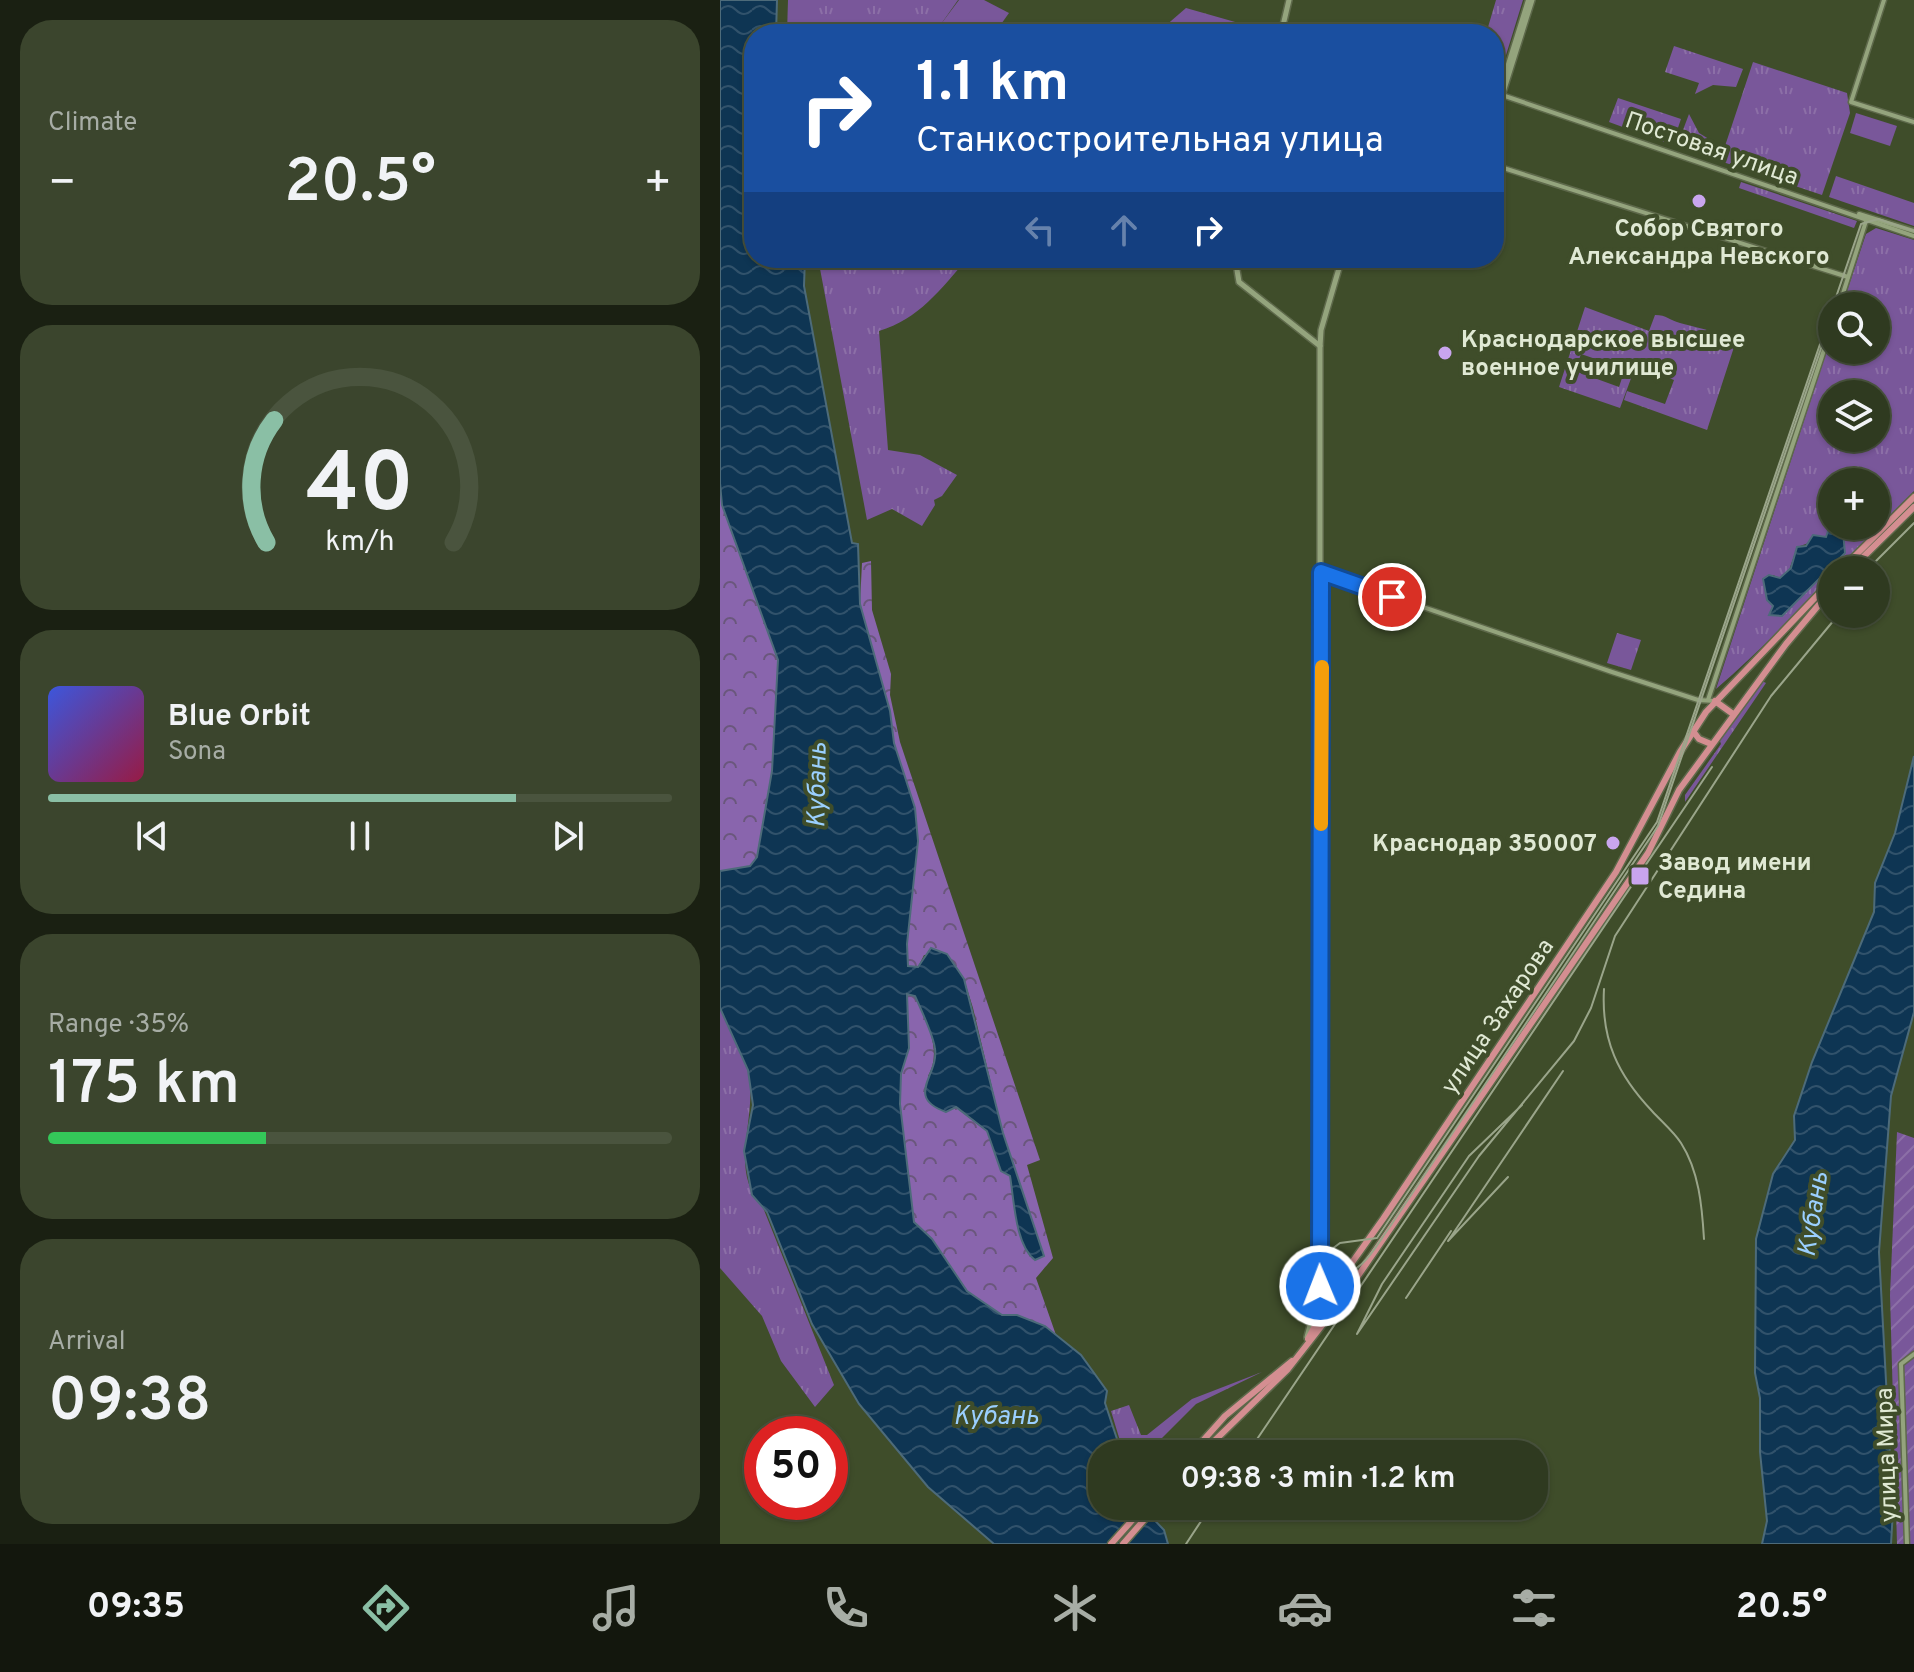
<!DOCTYPE html>
<meta charset="utf-8">
<style>
:root{--surface:#2f3a20;--page:#3b452d;--text:#f1f3f6;--muted:#a7ada5;--line:#4a543e;--accent:#8abfa5}
body{margin:0;font-family:Overpass,sans-serif;background:var(--page);color:var(--text);height:100vh;display:flex;flex-direction:column;font-size:30px;white-space:nowrap}
*{box-sizing:border-box;margin:0}
p{font-size:26px;color:var(--muted)}
.icon{flex:none;width:44px;height:44px;fill:none;stroke:currentColor;stroke-width:2;stroke-linecap:round;stroke-linejoin:round}
.map{position:relative;flex:1;overflow:hidden}
.sheet{display:flex;flex-direction:column;gap:20px;padding:20px;background:#1a2012;width:720px}
.sheet>*{flex:none}
.top-card{position:absolute;left:24px;top:24px;width:760px;height:244px;border-radius:32px;box-shadow:0 2px 6px #0004,0 0 0 2px var(--line);background:#1a4fa0;color:#fff;overflow:hidden}
.controls{position:absolute;left:1098px;top:292px;display:grid;gap:16px}
.controls a{display:grid;place-items:center;width:72px;height:72px;border-radius:50%;background:var(--surface);box-shadow:0 2px 6px #0004,0 0 0 2px var(--line);font-size:40px}
.speed{position:absolute;left:24px;top:1416px;display:flex;gap:16px;font-size:40px;font-weight:700;text-align:center}
.speed>*{display:grid;place-content:center;width:104px;height:104px;border-radius:50%;background:var(--surface);box-shadow:0 2px 6px #0004,0 0 0 2px var(--line);line-height:1}
.speed .limit{border:12px solid #d22;background:#fff;color:#111}
.pin{position:absolute;display:grid;place-items:center;width:68px;height:68px;color:#fff;margin:-34px;border:4px solid #fff;border-radius:50%;box-shadow:0 2px 8px #0007}
.me{position:absolute;width:88px;margin:-44px;rotate:359deg;stroke-linejoin:round;filter:drop-shadow(0 0 6px #0008)}
.turn{display:flex;align-items:center;gap:28px;height:168px;padding:0 40px;font-size:36px}
.turn .icon{width:104px;height:104px;stroke-width:2.5}
.turn b{display:block;font-size:56px;line-height:68px}
.lanes{display:flex;align-items:center;height:76px;padding:0 40px;background:#0003;justify-content:center;gap:40px;direction:ltr}
.lanes .off{opacity:.35}
.big{font-size:60px;font-weight:600;line-height:1.1}
.sheet .widget{flex:1;display:flex;flex-direction:column;justify-content:center;gap:12px;min-width:0;padding:0 28px;border-radius:32px;background:var(--page)}
.sheet .dial{align-items:center;gap:0}
.dial svg{height:208px;overflow:visible;fill:none;stroke:var(--line);stroke-width:7;stroke-linecap:round;text-anchor:middle}
.dial text{fill:var(--text);stroke:none}
.song{display:flex;align-items:center;gap:24px}
.cover{width:96px;height:96px;border-radius:12px;background:linear-gradient(135deg,hsl(230 70% 55%),hsl(340 70% 35%))}
.played{height:8px;border-radius:4px;background:linear-gradient(90deg,var(--accent) 75%,var(--line) 75%)}
.keys{display:flex;justify-content:space-around;direction:ltr}
.heat{display:flex;justify-content:space-between;align-items:center;font-size:44px;direction:ltr}
.charge{height:12px;border-radius:6px;background:linear-gradient(90deg,#34c759 35%,var(--line) 0)}
.trip{position:absolute;left:368px;top:1440px;width:460px;height:80px;border-radius:32px;background:var(--surface);box-shadow:0 2px 6px #0004,0 0 0 2px var(--line);font-weight:600;line-height:80px;text-align:center}
.menu{display:flex;height:128px;justify-content:space-around;align-items:center;background:#13170d;color:var(--muted)}
.menu .icon{width:56px;height:56px}
.menu .current{color:var(--accent)}
.menu b{font-size:36px;color:var(--text)}
main{display:flex;flex:1;min-height:0}
.map>svg:first-child{display:block}
</style>
<main>
<section class="sheet">
<div class="widget"><p>Climate</p>
<div class="heat"><a>−</a><b class="big">20.5°</b><a>+</a></div>
</div>
<div class="widget dial"><svg viewBox="0 0 100 80">
<path d="M14 69A42 42 0 1 1 86 69"/>
<path d="M14 69A42 42 0 0 1 17 22" stroke="#8abfa5"/>
<text x="50" y="56" font-size="32" font-weight="700">40</text>
<text x="50" y="72" font-size="11">km/h</text>
</svg></div>
<div class="widget">
<div class="song"><i class="cover"></i><div><b>Blue Orbit</b><p>Sona</p></div></div>
<div class="played"></div>
<div class="keys"><svg class="icon" aria-label="previous" viewBox="0 0 24 24"><path d="M18 5L8 12l10 7zM5 5v14"/></svg><svg class="icon" aria-label="pause" viewBox="0 0 24 24"><path d="M8 5v14M16 5v14"/></svg><svg class="icon" aria-label="next" viewBox="0 0 24 24"><path d="M6 5l10 7-10 7zM19 5v14"/></svg></div>
</div>
<div class="widget"><p>Range · 35%</p><b class="big">175 km</b><div class="charge"></div></div>
<div class="widget"><p>Arrival</p><b class="big">09:38</b></div>
</section>
<div class="map">
<svg width="1194" height="1544" viewBox="0 0 1194 1544">
<defs>
<pattern id="grass-tufts" width="24" height="20" patternUnits="userSpaceOnUse" patternTransform="scale(2)"><rect width="24" height="20" fill="#79579a"/><path d="M3 7l-1-3M5 7V3M7 7l1-3M15 17l-1-3M17 17v-4M19 17l1-3" fill="none" stroke="#8c6fa7"/></pattern>
<pattern id="forest-crowns" width="20" height="18" patternUnits="userSpaceOnUse" patternTransform="scale(2)"><rect width="20" height="18" fill="#8965ad"/><path d="M2 6a3 3 0 1 1 6 0M12 15a3 3 0 1 1 6 0" fill="none" stroke="#6a577c"/></pattern>
<pattern id="garden-furrows" width="10" height="10" patternUnits="userSpaceOnUse" patternTransform="scale(2)"><rect width="10" height="10" fill="#79579a"/><path d="M-1 1l2-2M0 10L10 0M9 11l2-2" fill="none" stroke="#8c6fa7"/></pattern>
<pattern id="water-waves" width="16" height="10" patternUnits="userSpaceOnUse" patternTransform="scale(2)"><rect width="16" height="10" fill="#0e3553"/><path d="M0 5q4-4 8 0t8 0" fill="none" stroke="#31526b"/></pattern>
</defs>
<rect width="100%" height="100%" fill="#3f4d2a"/>
<g fill="url(#grass-tufts)" fill-rule="evenodd">
<polygon points="68,0 238,0 214,34 67,34"/>
<polygon points="776,0 803,0 774,94 774,34 766,34"/>
<polygon points="466,8 554,33 553,34 436,34"/>
<polygon points="954,46 1023,69 1016,87 993,85 975,94 979,83 945,72"/>
<polygon points="1033,62 1127,93 1130,113 1102,195 1000,161"/>
<polygon points="898,98 961,119 952,145 889,122"/>
<polygon points="969,114 979,133 997,144 992,158 957,146"/>
<polygon points="1116,176 1194,203 1194,226 1109,197"/>
<polygon points="1021,182 1137,221 1134,228 1019,188"/>
<path d="M1156 228 1194 240V491C1127 557 1068 627 996 689L1112 335V350H1156V306H1122L1146 234ZM1112 394H1156V438H1112ZM1112 482H1156V526H1116L1125 554 1050 614 1054 607 1047 599 1043 579 1053 575 1060 578 1068 573 1077 547 1106 537 1112 519Z"/>
<path d="M98 258H248C220 290 199 319 159 331L168 450 200 455 237 475 222 496 214 500 215 505 202 526 172 509 147 520Z"/>
<path d="M865 307 929 331 935 315C947 315 949 320 960 323 986 330 991 329 1015 344L987 430 904 400 907 391 945 404 954 380 916 365 900 408 839 387ZM861 354 905 369 899 387 855 371Z"/>
<polygon points="897,633 921,640 911,670 887,663"/>
<polygon points="1042,681 1046,683 965,802 965,795 1001,744 999,738"/>
<path d="M0 1008C10 1027 23 1050 28 1071 39 1114 7 1170 42 1205L114 1385 95 1407 61 1361 42 1316 0 1268Z"/>
<polygon points="542,1372 476,1404 426,1454 404,1454 391,1411 409,1405 421,1435 427,1435 472,1399"/>
</g>
<g fill="url(#forest-crowns)">
<path d="M0 483 8 523 58 660 52 771 37 857C32 870 12 873 0 871Z"/>
<path d="M151 561 152 610 171 674 170 695 180 742 320 1160 307 1165 333 1258 316 1278 336 1335 325 1326 297 1315H282L247 1291 212 1239 194 1222 180 1104 181 1074 189 1048 186 993 195 996C206 1022 223 1050 208 1076L235 1107 267 1131 281 1171 290 1176 301 1236 310 1257 317 1235 283 1133 253 1008 244 979 227 954 204 955 198 967 188 966 187 944 198 841 195 808 174 743 170 711 140 603 142 563Z"/>
</g>
<polygon fill="url(#garden-furrows)" points="1177,1132 1194,1138 1194,1544 1177,1544 1170,1295"/>
<g fill="#79579a">
<polygon points="239,0 264,0 289,13 274,34 215,32"/>
<polygon points="1136,113 1177,126 1170,146 1130,133"/>
</g>
<g fill="url(#water-waves)" stroke="#4d6b7a" stroke-width="2">
<path d="M0 0H57L56 34H34V258H85L84 286 132 543 138 544 140 604 170 711 174 743 195 808 198 841 187 944 188 966 198 967 211 948 227 954 244 979 283 1133 324 1256 315 1260C295 1245 294 1199 290 1176L281 1171 267 1131 236 1107 226 1112C184 1097 219 1075 215 1049 214 1038 201 1009 195 996L187 994 189 1048 181 1074 180 1104 194 1222 212 1239 247 1291 282 1315H297L325 1326 361 1355 387 1391 385 1403 402 1454H382V1506H421L444 1530 448 1544H274L208 1487 139 1404 92 1324 47 1212 32 1195 24 1151 33 1105 28 1070 0 1008V871L30 866 37 857 52 771 58 660 2 505 0 483Z"/>
<polygon points="1112,519 1112,526 1123,532 1125,553 1062,616 1049,615 1053,606 1047,600 1043,579 1049,575 1060,578 1071,568 1077,547 1086,546 1093,535 1106,537"/>
<polygon points="1194,756 1194,1012 1171,1096 1159,1252 1173,1510 1171,1544 1042,1544 1047,1521 1040,1452 1040,1398 1035,1373 1036,1239 1053,1174 1075,1140 1074,1116 1092,1062 1154,912 1155,883 1175,833"/>
</g>
<g fill="none" stroke-linecap="round" stroke-linejoin="round">
<defs>
<g id="tertiary">
<polyline points="1164,0 1131,102 1194,122"/>
<polyline points="779,94 1194,236"/>
<polyline points="774,109 808,0"/>
<polyline points="774,165 1128,277"/>
<polyline points="1139,214 1194,231"/>
<polyline points="1119,306 1146,221"/>
<polyline points="601,572 892,672 978,700 995,701"/>
<polyline points="988,700 1112,326"/>
<polyline points="1187,1544 1181,1364 1194,1354"/>
</g>
<g id="secondary">
<polyline points="561,34 569,0"/>
<polyline points="774,121 812,0"/>
<polyline points="515,258 519,282 600,346"/>
<polyline points="705,258 727,264 729,258"/>
<polyline points="600,1286 607,1290 620,1278"/>
<polyline points="587,1337 600,1286 600,347 601,330 622,258"/>
</g>
<g id="primary">
<polyline points="1121,570 1194,497"/>
<polyline points="1130,570 1194,507"/>
<polyline points="995,701 1013,714"/>
<polyline points="973,731 979,739 991,744"/>
<polyline points="588,1339 621,1278 663,1219 896,872 960,752 986,712 1112,580"/>
<polyline points="471,1454 505,1416 572,1361"/>
<polyline points="481,1454 568,1369 618,1305 928,853 959,790 1066,644 1112,589"/>
<polyline points="391,1544 425,1506"/>
<polyline points="403,1544 436,1506"/>
</g>
</defs>
<use href="#tertiary" stroke="#5e694b" stroke-width="7"/>
<use href="#secondary" stroke="#5e694b" stroke-width="8"/>
<use href="#primary" stroke="#5e694b" stroke-width="9"/>
<use href="#tertiary" stroke="#94a47d" stroke-width="4"/>
<use href="#secondary" stroke="#94a47d" stroke-width="5"/>
<use href="#primary" stroke="#d48e91" stroke-width="6"/>
<g stroke="#9aa58a" stroke-width="2">
<polyline points="1113,306 1141,224 1158,219 1194,231"/>
<path d="M1112 309 937 822 657 1238 620 1243 612 1249 610 1261 617 1271C641 1278 656 1245 669 1228L938 826 1112 316"/>
</g>
<g stroke="#9aa58a" stroke-width="2">
<polyline points="1147,570 1194,523"/>
<path d="M884 989C881 1040 898 1075 932 1111 941 1121 954 1132 961 1143 979 1171 982 1206 984 1239"/>
<polyline points="802,1105 749,1156 662,1284 637,1334 759,1156 854,1041 871,1008 895,936 1051,696 1119,614"/>
<polyline points="788,1177 728,1241 843,1071"/>
<polyline points="686,1298 731,1231"/>
<polyline points="527,1454 992,767"/>
<polyline points="466,1544 491,1506"/>
</g>
</g>
<g fill="none" stroke-linecap="round" stroke-linejoin="round">
<defs>
<polyline id="route" points="600,1286 601,572 672,597"/>
</defs>
<use href="#route" stroke="#114b97" stroke-width="20"/>
<use href="#route" stroke="#1a73e8" stroke-width="14"/>
<polyline stroke="#f59e0b" stroke-width="14" points="601,824 602,667"/>
</g>
<g fill="#c9a5ee" stroke="#3f4d2a" stroke-width="3">
<circle cx="979" cy="201" r="8"/>
<circle cx="725" cy="353" r="8"/>
<circle cx="893" cy="843" r="8"/>
<rect x="910" y="866" width="20" height="20" rx="4"/>
</g>
<g text-anchor="middle" stroke-width="8" stroke-linejoin="round" paint-order="stroke">
<g font-size="24" fill="#e0e9d4" stroke="#3f4d2a">
<text transform="translate(992 148) rotate(19)" y="8">Постовая улица</text>
<text transform="translate(777 1016) rotate(-56)" y="8">улица Захарова</text>
<text transform="translate(1166 1455) rotate(-92)" y="8">улица Мира</text>
</g>
<g font-size="24" font-weight="bold" fill="#e0e9d4" stroke="#3f4d2a" text-anchor="start">
<text x="979" y="236" text-anchor="middle">Собор Святого<tspan x="979" dy="28">Александра Невского</tspan></text>
<text x="741" y="347">Краснодарское высшее<tspan x="741" dy="28">военное училище</tspan></text>
<text x="877" y="851" text-anchor="end">Краснодар 350007</text>
<text x="938" y="870">Завод имени<tspan x="938" dy="28">Седина</tspan></text>
</g>
<g font-size="26" font-style="italic" fill="#9acffe" stroke="#3f4d2a">
<text transform="translate(96 785) rotate(-89)" y="9">Кубань</text>
<text transform="translate(1092 1214) rotate(-81)" y="9">Кубань</text>
<text x="276" y="1424">Кубань</text>
</g>
</g>
</svg>
<div class="controls">
<a><svg class="icon" aria-label="search" viewBox="0 0 24 24"><circle cx="10" cy="10" r="6"/><path d="M15 15l6 6"/></svg></a>
<a><svg class="icon" aria-label="layers" viewBox="0 0 24 24"><path d="M12 4l9 5-9 5-9-5zM3 14l9 5 9-5"/></svg></a>
<a>+</a>
<a>−</a>
</div>
<div class="speed"><div class="limit">50</div></div>
<div class="pin" style="left:672px;top:597px;background:#d93025"><svg class="icon" aria-label="arrive" viewBox="0 0 24 24"><path d="M6 21V4h12l-3 4 3 4H6"/></svg></div>
<svg class="me" style="left:600px;top:1286px" viewBox="-20 -20 40 40"><circle r="17" fill="#1a73e8" stroke="#fff" stroke-width="3"/><path d="M0-11L8 9 0 5-8 9z" fill="#fff"/></svg>
<div class="trip">09:38 · 3 min · 1.2 km</div>
<div class="top-card">
<div class="turn"><svg class="icon" aria-label="right" viewBox="0 0 24 24"><path d="M7 20v-9h11M14 6l5 5-5 5"/></svg><div><b>1.1 km</b>Станкостроительная улица</div></div>
<div class="lanes"><svg class="icon off" aria-label="left" viewBox="0 0 24 24"><path d="M17 20v-9H6M10 6l-5 5 5 5"/></svg><svg class="icon off" aria-label="ahead" viewBox="0 0 24 24"><path d="M12 20V5M6 11l6-6 6 6"/></svg><svg class="icon" aria-label="right" viewBox="0 0 24 24"><path d="M7 20v-9h11M14 6l5 5-5 5"/></svg></div>
</div>
</div>
</main>
<nav class="menu">
<b>09:35</b>
<svg class="icon current" aria-label="directions" viewBox="0 0 24 24"><path d="M12 3l9 9-9 9-9-9zM9 14v-3h6M13 9l2 2-2 2"/></svg>
<svg class="icon" aria-label="music" viewBox="0 0 24 24"><path d="M9 18V5l10-2v13"/><circle cx="6" cy="18" r="3"/><circle cx="16" cy="16" r="3"/></svg>
<svg class="icon" aria-label="phone" viewBox="0 0 24 24"><path d="M5 4h4l2 5-3 2q2 4 5 5l2-3 5 2v4C11 20 4 13 5 4z"/></svg>
<svg class="icon" aria-label="climate" viewBox="0 0 24 24"><path d="M12 3v18M4 7l16 10M4 17L20 7"/></svg>
<svg class="icon" aria-label="car" viewBox="0 0 24 24"><path d="M5 17H2v-5l4-1 3-4h7l3 4 3 1v5h-3M9 17h6M6 11h13"/><circle cx="7" cy="17" r="2"/><circle cx="17" cy="17" r="2"/></svg>
<svg class="icon" aria-label="filters" viewBox="0 0 24 24"><path d="M4 7h16M4 17h16"/><circle cx="9" cy="7" r="2"/><circle cx="15" cy="17" r="2"/></svg>
<b>20.5°</b>
</nav>
